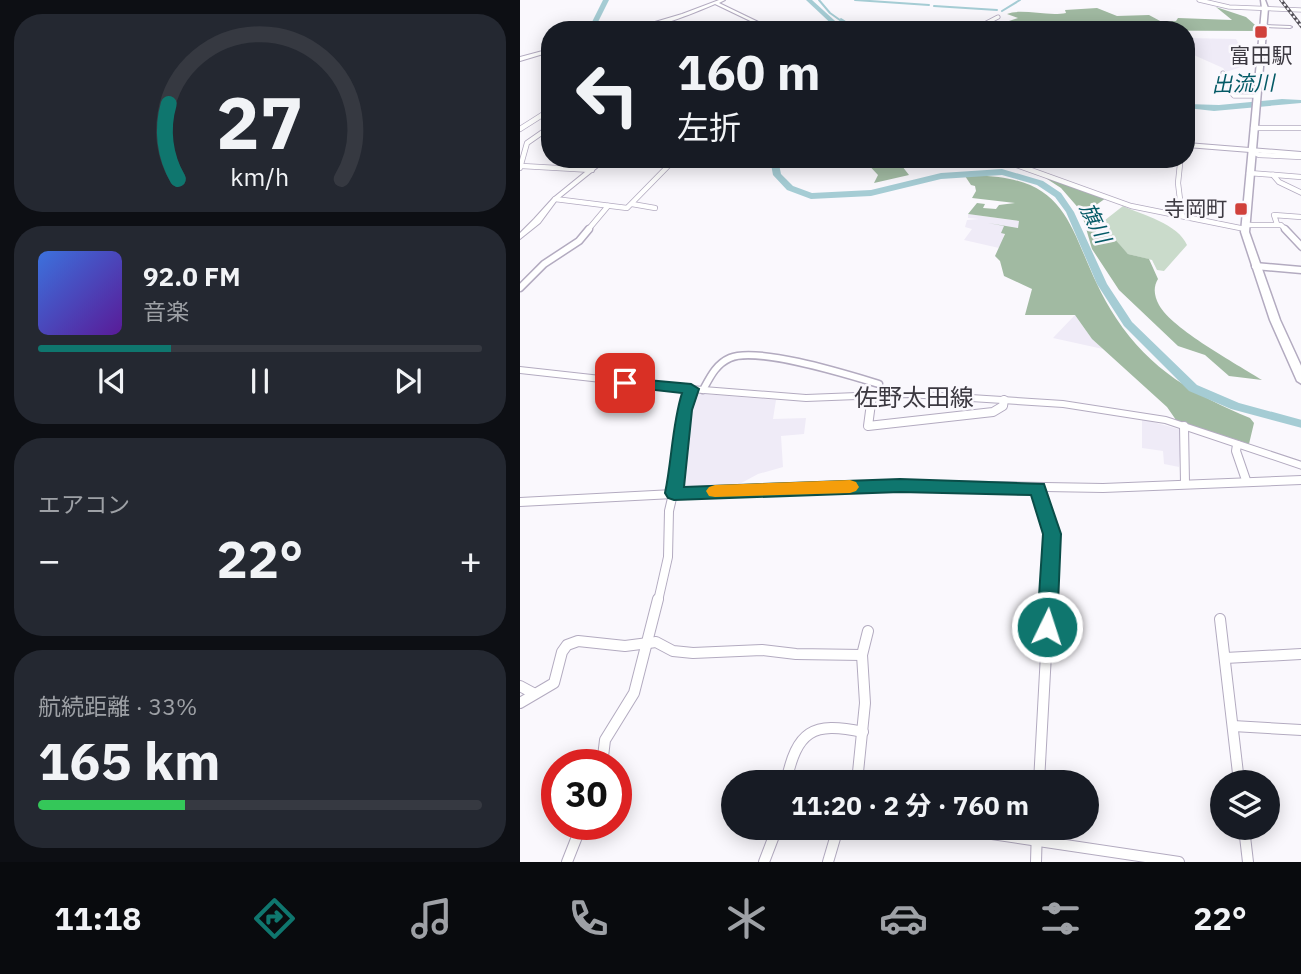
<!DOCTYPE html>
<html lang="ja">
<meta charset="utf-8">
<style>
:root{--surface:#171b24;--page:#242831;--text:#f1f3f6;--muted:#9ea1a6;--line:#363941;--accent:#0f766e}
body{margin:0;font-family:"IBM Plex Sans","Noto Sans JP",sans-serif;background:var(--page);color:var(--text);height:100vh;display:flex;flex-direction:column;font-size:26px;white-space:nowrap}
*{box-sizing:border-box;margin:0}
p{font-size:23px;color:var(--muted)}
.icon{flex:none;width:38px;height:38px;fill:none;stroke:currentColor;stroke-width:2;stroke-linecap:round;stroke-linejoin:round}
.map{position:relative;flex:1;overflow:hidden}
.drawer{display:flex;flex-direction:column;gap:14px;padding:14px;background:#0d0f14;width:520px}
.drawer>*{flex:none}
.banner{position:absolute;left:21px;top:21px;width:654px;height:147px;border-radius:28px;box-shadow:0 4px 18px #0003;background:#171b24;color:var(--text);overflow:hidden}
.fabs{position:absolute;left:690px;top:770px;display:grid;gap:14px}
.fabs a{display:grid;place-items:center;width:70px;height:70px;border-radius:50%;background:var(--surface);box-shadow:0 4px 18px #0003;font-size:35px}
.speed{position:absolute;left:21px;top:749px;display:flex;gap:14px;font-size:35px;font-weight:700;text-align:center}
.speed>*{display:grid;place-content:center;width:91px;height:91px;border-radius:50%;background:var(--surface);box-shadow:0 4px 18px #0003;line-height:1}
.speed .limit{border:10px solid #d22;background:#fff;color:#111}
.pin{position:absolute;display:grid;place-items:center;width:60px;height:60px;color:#fff;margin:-30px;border-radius:14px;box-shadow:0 4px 10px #0006}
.me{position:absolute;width:77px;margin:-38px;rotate:4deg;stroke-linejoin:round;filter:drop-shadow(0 0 5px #0008)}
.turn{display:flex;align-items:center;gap:24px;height:147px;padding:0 21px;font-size:32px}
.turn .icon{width:91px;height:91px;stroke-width:2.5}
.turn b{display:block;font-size:49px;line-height:60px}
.big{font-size:52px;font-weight:700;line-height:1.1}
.drawer .card{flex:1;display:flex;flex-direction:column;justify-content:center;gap:10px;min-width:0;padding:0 24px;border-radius:28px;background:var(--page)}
.drawer .dial{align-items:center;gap:0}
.dial svg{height:182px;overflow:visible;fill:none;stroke:var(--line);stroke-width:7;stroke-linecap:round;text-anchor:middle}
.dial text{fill:var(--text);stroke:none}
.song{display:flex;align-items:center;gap:21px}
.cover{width:84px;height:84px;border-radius:10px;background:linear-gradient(135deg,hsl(220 70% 55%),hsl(270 70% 35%))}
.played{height:7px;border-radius:4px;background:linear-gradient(90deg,var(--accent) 30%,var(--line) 30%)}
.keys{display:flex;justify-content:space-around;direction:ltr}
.heat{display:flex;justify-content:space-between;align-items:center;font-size:38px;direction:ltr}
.charge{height:10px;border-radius:5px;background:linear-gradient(90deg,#34c759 33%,var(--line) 0)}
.trip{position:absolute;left:201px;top:770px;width:378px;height:70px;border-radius:35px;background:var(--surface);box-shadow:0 4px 18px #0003;font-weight:700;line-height:70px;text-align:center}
.tabs{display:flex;height:112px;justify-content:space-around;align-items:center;background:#090b0e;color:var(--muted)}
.tabs .icon{width:49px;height:49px}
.tabs .selected{color:var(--accent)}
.tabs b{font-size:32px;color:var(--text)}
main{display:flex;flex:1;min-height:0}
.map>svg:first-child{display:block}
</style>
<main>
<section class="drawer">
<div class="card dial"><svg viewBox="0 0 100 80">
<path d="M14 69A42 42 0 1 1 86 69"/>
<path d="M14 69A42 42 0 0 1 10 36" stroke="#0f766e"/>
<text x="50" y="56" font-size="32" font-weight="700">27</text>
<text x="50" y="72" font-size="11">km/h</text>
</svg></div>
<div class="card">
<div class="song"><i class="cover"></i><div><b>92.0 FM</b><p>音楽</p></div></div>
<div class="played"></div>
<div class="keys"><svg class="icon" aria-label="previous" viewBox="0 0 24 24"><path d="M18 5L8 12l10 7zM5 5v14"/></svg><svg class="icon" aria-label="pause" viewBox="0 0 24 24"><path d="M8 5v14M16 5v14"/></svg><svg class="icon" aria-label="next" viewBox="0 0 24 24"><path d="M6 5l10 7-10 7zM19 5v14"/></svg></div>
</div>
<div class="card"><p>エアコン</p>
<div class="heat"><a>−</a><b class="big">22°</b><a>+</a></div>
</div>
<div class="card"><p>航続距離 · 33%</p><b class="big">165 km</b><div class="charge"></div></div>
</section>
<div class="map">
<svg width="782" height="862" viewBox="0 0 782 862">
<rect width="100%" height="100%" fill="#faf8fd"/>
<g fill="#efebf7">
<polygon points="667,38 716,39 730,64 706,72 703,68 667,52"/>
<polygon points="448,214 499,221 499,228 485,226 483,241 479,248 444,240 452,229 445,227 447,220 459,219 448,218"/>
<polygon points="555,315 572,339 583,349 533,338"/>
<polygon points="172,393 256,400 253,419 286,418 284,434 261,436 263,467 238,474 214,487 159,490 157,488"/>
<polygon points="622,419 662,430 659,467 644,464 643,451 622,448"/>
</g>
<path fill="#cadbcb" d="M603 206C623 215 658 224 667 245L644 271 637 270 632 260 608 254 580 224Z"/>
<g fill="#a1baa2">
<path d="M696 7 726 17 742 31 479 30 488 24 486 22 498 18 487 14C501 8 528 17 546 13L545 10 577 8 597 16 629 15 642 22 656 21 658 18 712 20Z"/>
<polygon points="343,159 408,159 382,166 389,175 354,183 358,175"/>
<path d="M445 176C563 172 545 241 596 318 630 370 675 395 730 418L734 423 729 444 656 420 647 407 572 339 555 315H505L512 289 484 276 480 261 475 256 485 234 481 233 484 226 468 223 498 228 499 221 448 214 457 203 465 204 463 208 476 209 479 205 495 203 452 198 456 191 455 186 451 185Z"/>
<path d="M524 177 586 198 569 210 608 254 629 259 638 279C633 287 634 296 639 305 652 329 717 364 742 380L709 376 685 355 658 346 599 290 572 249 561 211 541 188Z"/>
</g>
<polygon fill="#a5ccd4" points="762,99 781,100 781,103 694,111 667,108 667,104 699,105"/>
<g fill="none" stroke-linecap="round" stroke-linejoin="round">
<g stroke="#a5ccd4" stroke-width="2">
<polyline points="299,0 310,13 334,30"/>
<polyline points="335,0 409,5"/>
<polyline points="414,6 477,10"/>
<polyline points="482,11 500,0"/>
<polyline points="321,19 338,30"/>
</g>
<g fill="#a5ccd4" fill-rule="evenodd">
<polygon points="83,0 89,0 78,22 82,30 76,30 72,22"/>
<polygon points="286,0 292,0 325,30 318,30"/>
<polygon points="250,159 258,159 261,174 273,186 292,193 351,190 421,173 482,169 523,181 541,193 554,212 587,284 612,322 677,385 719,403 782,420 782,428 711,409 669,391 604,326 577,284 546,212 535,197 517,185 482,175 421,179 351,196 291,199 267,190 253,175"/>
</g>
<defs>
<g id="street-far4">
<polyline points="679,0 709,7 782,10"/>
<polyline points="453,30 478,17"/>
<polyline points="721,50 741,51"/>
<polyline points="703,73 704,85 714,96 737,96"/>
</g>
<g id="street-far3">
<polyline points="733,128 782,128"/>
<polyline points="0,129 30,110"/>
<polyline points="731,151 739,155 782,157"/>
<polyline points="480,159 611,206 725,229"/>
<polyline points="83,162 148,165"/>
<polyline points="660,164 658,183 662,216"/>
<polyline points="2,166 72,170"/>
<polyline points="0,168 7,143 30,127"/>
<polyline points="729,173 782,177"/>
<polyline points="753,175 759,182 782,193"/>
<polyline points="35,199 107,208 155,159"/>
<polyline points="112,204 135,208"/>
<polyline points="757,224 754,215 782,217"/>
<polyline points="725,225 761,225 767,231"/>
<polyline points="67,231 88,206"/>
</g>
<g id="street-far2">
<polyline points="765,229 782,247"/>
<polyline points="735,266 782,270"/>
<polyline points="0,288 24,264 59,241 69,229"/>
<path d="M183 390C190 377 196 364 210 358 237 346 329 375 359 384"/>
<polyline points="169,394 171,389"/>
</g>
<g id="street-far1">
<polyline points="352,396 348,426 473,412 483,406 484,400"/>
<polyline points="664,426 665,483"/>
<polyline points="717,445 716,451 726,480"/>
<polyline points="518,488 532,534 528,601"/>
<polyline points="0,502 270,488 413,485 583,488 782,480"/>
<polyline points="138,601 148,557 149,511 160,464 164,410 170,392"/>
</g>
<g id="street">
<polyline points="700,619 719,782"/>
<polyline points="705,658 782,654"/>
<polyline points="0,686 13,693"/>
<polyline points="0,703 34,683 42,652 47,645 58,641 105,646 136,642 153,651 173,653 242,650 276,654 342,655"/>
<polyline points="713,726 782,730"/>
<polyline points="82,765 85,740 114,693 138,599"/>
<path d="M266 782C277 731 292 721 343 732"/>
<polyline points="337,782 345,703 342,655 348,631"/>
<polyline points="519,782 529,599"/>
<polyline points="432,828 659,862"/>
<polyline points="724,828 728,862"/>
<polyline points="47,862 62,824"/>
<polyline points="244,862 257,828"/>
<polyline points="308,862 318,828"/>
<polyline points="516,862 517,828"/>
</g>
<g id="secondary">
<path d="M199 0H205L199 3 255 30H249L195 4C172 14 133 30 108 30L162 14Z"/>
<polygon points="742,25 770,26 772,27 770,28 744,27"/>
<polygon points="30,49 30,52 0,61 0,57"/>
<polygon points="667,143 782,152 782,156 667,147"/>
<polygon points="81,159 88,159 37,200 20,223 0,239 0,233 14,219 33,198"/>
<polygon points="0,367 171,386 286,395 388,391 543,401 646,417 782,462 782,469 645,423 543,407 388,397 286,401 171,392 0,373"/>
</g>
<polygon id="primary" points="741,0 745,0 748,8 729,232 760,320 782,368 782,384 777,381 750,320 721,232 742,8"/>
</defs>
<use href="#street-far4" stroke="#b3abc0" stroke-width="5"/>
<use href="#street-far3" stroke="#b3abc0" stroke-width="6"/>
<use href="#street-far2" stroke="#b3abc0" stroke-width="9"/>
<use href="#street-far1" stroke="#b3abc0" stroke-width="10"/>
<use href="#street" stroke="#b3abc0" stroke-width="12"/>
<use href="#secondary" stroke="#b3abc0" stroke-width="2"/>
<use href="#primary" stroke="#b3abc0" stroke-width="3"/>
<use href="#street-far4" stroke="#fff" stroke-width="3.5"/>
<use href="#street-far3" stroke="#fff" stroke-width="4.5"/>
<use href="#street-far2" stroke="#fff" stroke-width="6"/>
<use href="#street-far1" stroke="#fff" stroke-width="8"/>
<use href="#street" stroke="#fff" stroke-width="10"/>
<use href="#secondary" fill="#fff" fill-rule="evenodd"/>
<use href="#primary" fill="#fff" fill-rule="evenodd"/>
<defs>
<polyline id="rail" points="761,0 782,27"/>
</defs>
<use href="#rail" stroke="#535058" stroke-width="3.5"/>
<use href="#rail" stroke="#faf8fd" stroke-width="2" stroke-dasharray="2.5" stroke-linecap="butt"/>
</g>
<path fill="#0f766e" stroke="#0a4d48" stroke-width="2" d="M105 378 171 384 179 389 172 410 164 487 380 479 524 484 541 534 537 627 534 633 527 636 520 633 517 627 523 534 511 495 380 492 154 500 148 498 145 493C152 460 152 425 162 393L100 386 98 383 100 379Z"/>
<polygon fill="#f59e0b" points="330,480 336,482 339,487 336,491 330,493 195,497 189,496 186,491 189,487 195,485"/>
<g fill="#d0413b" stroke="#faf8fd" stroke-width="2.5">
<rect x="734" y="25" width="14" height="14" rx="3.5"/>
<rect x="714" y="202" width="14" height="14" rx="3.5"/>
</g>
<g text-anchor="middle" stroke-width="5" stroke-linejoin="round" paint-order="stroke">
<g font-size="21" fill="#3c3941" stroke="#faf8fd">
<text x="741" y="63">富田駅</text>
<text x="707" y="216" text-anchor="end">寺岡町</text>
</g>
<g font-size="21" font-style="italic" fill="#045a66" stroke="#faf8fd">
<text transform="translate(723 84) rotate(-2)" y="7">出流川</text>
<text transform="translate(575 223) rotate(64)" y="7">旗川</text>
</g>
<g font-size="24" fill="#3c3941" stroke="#faf8fd">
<text x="394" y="406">佐野太田線</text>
</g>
</g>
</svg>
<div class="fabs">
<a><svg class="icon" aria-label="layers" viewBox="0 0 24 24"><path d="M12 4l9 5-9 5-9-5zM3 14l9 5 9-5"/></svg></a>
</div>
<div class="speed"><div class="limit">30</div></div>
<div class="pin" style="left:105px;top:383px;background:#d93025"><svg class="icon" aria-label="arrive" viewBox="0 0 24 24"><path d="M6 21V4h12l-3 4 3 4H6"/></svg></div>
<svg class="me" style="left:527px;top:627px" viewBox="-20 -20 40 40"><circle r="17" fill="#0f766e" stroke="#fff" stroke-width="3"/><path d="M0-11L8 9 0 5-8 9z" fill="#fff"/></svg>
<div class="trip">11:20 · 2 分 · 760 m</div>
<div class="banner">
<div class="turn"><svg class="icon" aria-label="left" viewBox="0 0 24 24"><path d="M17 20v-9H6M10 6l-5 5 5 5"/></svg><div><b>160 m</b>左折</div></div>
</div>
</div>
</main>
<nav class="tabs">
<b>11:18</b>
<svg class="icon selected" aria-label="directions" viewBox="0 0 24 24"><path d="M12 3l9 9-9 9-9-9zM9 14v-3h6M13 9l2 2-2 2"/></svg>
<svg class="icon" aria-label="music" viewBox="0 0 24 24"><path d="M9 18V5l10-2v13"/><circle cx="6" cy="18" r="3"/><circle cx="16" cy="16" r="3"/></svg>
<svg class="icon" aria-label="phone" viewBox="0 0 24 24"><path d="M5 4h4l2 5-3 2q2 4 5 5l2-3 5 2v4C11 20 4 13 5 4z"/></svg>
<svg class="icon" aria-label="climate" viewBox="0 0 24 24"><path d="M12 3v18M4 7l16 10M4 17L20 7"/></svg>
<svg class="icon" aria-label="car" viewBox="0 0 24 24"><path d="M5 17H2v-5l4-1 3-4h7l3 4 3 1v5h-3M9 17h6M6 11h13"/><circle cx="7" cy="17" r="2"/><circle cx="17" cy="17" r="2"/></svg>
<svg class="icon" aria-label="filters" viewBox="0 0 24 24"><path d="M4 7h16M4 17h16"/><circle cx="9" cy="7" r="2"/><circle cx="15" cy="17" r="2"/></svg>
<b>22°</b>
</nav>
